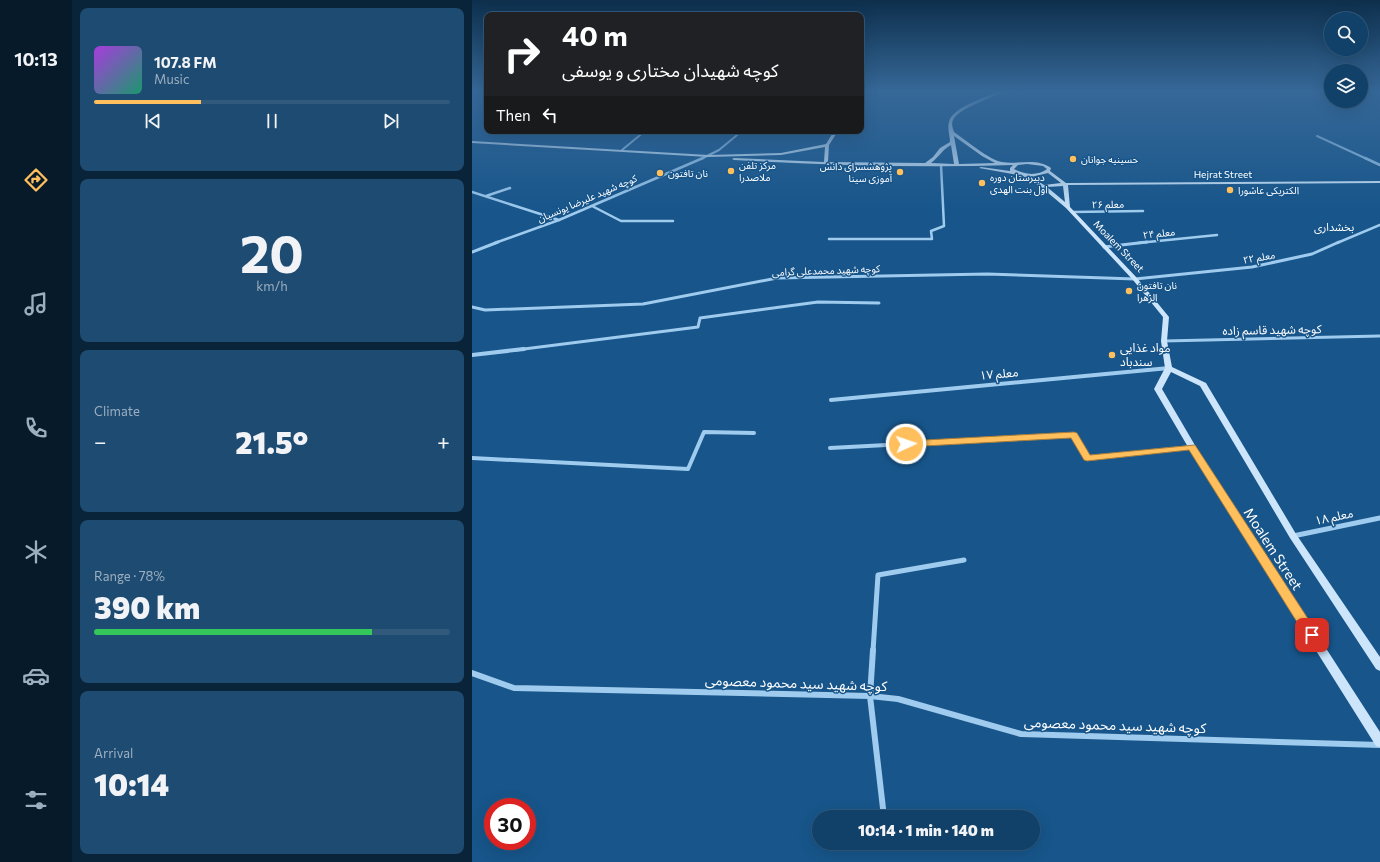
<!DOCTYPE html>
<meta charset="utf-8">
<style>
:root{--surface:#114068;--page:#1e4b71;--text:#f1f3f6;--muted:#9cafc0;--line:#30597c;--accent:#ffbf5c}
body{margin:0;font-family:Commissioner,"Noto Sans Arabic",sans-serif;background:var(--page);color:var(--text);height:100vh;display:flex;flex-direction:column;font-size:15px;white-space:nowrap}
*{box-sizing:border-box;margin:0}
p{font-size:13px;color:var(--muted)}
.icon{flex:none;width:22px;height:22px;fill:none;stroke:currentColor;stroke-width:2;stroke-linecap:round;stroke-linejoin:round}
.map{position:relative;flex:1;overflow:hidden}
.drawer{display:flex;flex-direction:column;gap:8px;padding:8px;background:#092339;width:400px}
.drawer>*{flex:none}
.hud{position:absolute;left:12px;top:12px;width:380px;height:122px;border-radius:8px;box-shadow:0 4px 16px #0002,0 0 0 1px var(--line);background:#202124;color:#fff;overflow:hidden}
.tools{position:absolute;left:852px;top:12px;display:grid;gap:8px}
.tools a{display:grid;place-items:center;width:44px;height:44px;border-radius:50%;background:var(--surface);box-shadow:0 4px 16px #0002,0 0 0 1px var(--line);font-size:20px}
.speed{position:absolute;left:12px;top:798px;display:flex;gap:8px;font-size:20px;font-weight:700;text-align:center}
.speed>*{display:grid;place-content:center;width:52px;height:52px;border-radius:50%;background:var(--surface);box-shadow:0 4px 16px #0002,0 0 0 1px var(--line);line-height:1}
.speed .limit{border:6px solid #d22;background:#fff;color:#111}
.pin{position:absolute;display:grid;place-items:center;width:34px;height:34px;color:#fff;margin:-17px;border-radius:8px;box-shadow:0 2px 6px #0006}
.me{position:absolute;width:44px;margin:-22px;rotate:87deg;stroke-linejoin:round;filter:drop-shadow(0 0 3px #0008)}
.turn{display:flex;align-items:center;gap:14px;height:84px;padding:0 12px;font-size:18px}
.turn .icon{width:52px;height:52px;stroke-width:2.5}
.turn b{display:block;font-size:28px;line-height:34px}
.then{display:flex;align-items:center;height:38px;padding:0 12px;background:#0003;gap:8px;font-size:15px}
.big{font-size:30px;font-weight:800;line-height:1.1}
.drawer .tile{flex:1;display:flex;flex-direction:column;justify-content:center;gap:6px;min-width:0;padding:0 14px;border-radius:8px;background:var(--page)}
.drawer .dial{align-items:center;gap:0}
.dial b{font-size:52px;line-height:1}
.song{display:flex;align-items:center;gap:12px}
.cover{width:48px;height:48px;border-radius:6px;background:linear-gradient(135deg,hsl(280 70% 55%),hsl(160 70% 35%))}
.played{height:4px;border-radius:2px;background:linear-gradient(90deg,var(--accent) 30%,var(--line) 30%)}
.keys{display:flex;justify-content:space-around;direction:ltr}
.heat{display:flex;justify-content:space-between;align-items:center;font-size:22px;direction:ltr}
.charge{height:6px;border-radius:3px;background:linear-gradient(90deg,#34c759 78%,var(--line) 0)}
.trip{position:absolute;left:340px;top:810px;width:228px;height:40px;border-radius:20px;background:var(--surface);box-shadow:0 4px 16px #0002,0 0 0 1px var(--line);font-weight:800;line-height:40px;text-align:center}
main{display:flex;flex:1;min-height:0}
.tabs{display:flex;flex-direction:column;width:72px;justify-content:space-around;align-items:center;background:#071a2a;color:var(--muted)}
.tabs .icon{width:28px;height:28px}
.tabs .on{color:var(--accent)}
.tabs b{font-size:18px;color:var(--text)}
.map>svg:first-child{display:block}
</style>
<main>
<nav class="tabs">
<b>10:13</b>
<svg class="icon on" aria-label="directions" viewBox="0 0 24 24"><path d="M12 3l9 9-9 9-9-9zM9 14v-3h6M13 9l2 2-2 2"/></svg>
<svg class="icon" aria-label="music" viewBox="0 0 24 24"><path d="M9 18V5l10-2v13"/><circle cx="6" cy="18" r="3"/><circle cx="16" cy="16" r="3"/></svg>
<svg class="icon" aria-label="phone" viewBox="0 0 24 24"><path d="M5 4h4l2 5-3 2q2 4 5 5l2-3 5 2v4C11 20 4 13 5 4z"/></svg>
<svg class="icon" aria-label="climate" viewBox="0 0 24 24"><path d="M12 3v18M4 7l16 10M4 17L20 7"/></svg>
<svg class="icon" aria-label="car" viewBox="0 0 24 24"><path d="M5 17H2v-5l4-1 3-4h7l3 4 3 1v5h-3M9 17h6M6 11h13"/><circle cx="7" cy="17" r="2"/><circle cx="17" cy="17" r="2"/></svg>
<svg class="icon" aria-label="filters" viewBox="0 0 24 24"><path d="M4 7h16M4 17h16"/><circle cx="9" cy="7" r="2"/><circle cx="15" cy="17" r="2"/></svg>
</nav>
<section class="drawer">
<div class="tile">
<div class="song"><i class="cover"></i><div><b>107.8 FM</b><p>Music</p></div></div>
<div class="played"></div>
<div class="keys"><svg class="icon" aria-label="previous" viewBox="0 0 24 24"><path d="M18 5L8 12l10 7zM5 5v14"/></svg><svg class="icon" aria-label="pause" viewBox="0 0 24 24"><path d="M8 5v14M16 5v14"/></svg><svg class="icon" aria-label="next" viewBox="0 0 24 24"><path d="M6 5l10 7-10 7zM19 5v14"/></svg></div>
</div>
<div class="tile dial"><b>20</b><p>km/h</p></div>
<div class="tile"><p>Climate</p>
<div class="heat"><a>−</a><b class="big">21.5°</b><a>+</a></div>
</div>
<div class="tile"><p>Range · 78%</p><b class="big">390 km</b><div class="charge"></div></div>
<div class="tile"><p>Arrival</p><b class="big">10:14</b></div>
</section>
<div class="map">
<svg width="908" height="862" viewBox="0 0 908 862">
<rect width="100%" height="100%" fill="#17558a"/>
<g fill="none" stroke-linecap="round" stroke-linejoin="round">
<g stroke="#9fcbee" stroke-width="2">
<polyline points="845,136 895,159"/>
<polyline points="150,150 173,131"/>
<polyline points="229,159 247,150 270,131"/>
</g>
<g stroke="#9fcbee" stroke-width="2.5">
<polyline points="893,158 908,165"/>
<polyline points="0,192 87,220"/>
<polyline points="14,196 38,188"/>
<polyline points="120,206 149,221 201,221"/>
<polyline points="600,212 671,211"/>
<polyline points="357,239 460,239 459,231 472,226 469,165"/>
<polyline points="23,243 87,220 231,158"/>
<polyline points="666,243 745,235"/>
<polyline points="865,243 908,225"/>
</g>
<g stroke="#9fcbee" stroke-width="3">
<polyline points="632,247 675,242"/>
<polyline points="0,252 26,242"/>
<polyline points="0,307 13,310 171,304 305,278 515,274 663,279 780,267 840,254 867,242"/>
<polyline points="692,341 908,336"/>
<polyline points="44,350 226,327 228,318 346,302 407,303"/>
</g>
<g stroke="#9fcbee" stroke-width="4">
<polyline points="0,355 52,349"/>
<polyline points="359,400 697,368"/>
<polyline points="358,448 602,435 615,458 720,447"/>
<polyline points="0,458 216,469 232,432 282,433"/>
</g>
<g stroke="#9fcbee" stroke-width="5">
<polyline points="821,536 908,518"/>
<polyline points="401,651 406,575 492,560"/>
</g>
<g stroke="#9fcbee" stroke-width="6">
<polyline points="401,650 398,696 412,817"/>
<polyline points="0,673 42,688 398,696 426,699 549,734 908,745"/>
</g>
<path fill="#cce5fa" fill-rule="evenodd" d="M527 91H532C519 99 488 107 481 120 479 124 481 129 482 132 492 139 519 161 530 162 546 165 564 157 579 168L578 171 594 183 908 181V183L596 185 598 207 665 278 697 317 695 341 700 367 734 383 824 534 908 657V671L904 669 818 538 728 386 699 372 690 389 724 447 908 732V747L904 746 716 447 682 389 693 368 689 341 691 317 661 280 594 208 569 187 551 176 507 168 509 167 538 171V168L541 165C448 168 355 165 262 160L260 159 262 158 352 162 353 147 309 155 236 157 0 143V141L236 155 309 153 354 144 362 131H366L357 145 356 162 453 163 461 157 468 148 478 142C478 135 475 128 477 122 479 108 515 97 527 91ZM482 136 510 156 523 163 487 164ZM479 145 482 164 459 163C467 157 470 150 479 145ZM555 164 571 166 575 169C566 176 552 175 542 169L546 165ZM576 173 589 183 572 185 559 177ZM591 186 593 202 575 187Z"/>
</g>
<linearGradient id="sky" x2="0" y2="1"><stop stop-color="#0d2f4c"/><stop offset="0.43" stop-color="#366898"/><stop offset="1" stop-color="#366898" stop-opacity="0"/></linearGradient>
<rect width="908" height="212" fill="url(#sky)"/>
<polygon fill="#ffbf5c" stroke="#a67c3c" points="602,432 605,433 618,455 723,445 844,631 846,635 844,638 840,639 835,638 717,450 615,461 612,460 599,438 434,447 430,444 434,441"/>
<g fill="#ffbf5c" stroke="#17558a" stroke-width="1.5">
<circle cx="601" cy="159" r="4"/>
<circle cx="259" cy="171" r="4"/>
<circle cx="428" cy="172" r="4"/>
<circle cx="188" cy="173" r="4"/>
<circle cx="510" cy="183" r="4"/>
<circle cx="758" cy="190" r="4"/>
<circle cx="657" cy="291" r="4"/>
<circle cx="640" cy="355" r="4"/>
</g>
<g text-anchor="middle" stroke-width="3" stroke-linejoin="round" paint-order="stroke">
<g font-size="10" fill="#fff" stroke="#17558a" text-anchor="start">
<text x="609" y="163">حسینیه جوانان</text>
<text x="267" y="169">مرکز تلفن<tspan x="267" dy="12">ملاصدرا</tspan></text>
<text x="420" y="170" text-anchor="end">پژوهشسرای دانش<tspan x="420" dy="12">آموزی سینا</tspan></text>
<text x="196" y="177">نان تافتون</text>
<text x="518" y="181">دبیرستان دوره<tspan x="518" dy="12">اول بنت الهدی</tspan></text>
<text x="766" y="194">الکتریکی عاشورا</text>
<text x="665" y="289">نان تافتون<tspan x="665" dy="12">الزهرا</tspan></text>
</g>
<g font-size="10" fill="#fff" stroke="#17558a">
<text x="751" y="178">Hejrat Street</text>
<text transform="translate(115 198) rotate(-23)" y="4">کوچه شهید علیرضا یونسیان</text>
<text transform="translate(636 204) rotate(-1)" y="4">معلم ۲۶</text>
<text transform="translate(687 233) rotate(-6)" y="4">معلم ۲۴</text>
<text transform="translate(647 246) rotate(46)" y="4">Moalem Street</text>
<text transform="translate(787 257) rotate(-10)" y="4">معلم ۲۲</text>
<text transform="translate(354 270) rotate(-2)" y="4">کوچه شهید محمدعلی گرامی</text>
</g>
<g font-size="11" fill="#fff" stroke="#17558a">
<text x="862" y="231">بخشداری</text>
</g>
<g font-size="12" fill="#fff" stroke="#17558a">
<text transform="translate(800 330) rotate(-1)" y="4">کوچه شهید قاسم زاده</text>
<text transform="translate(527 374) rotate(-5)" y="4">معلم ۱۷</text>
<text transform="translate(862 517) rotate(-12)" y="4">معلم ۱۸</text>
</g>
<g font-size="12" fill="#fff" stroke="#17558a" text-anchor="start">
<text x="648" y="352">مواد غذایی<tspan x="648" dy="14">سندباد</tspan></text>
</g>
<g font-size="14" fill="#fff" stroke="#17558a">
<text transform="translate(801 549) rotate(57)" y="5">Moalem Street</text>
<text transform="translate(324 683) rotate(2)" y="5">کوچه شهید سید محمود معصومی</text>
<text transform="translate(643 725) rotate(2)" y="5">کوچه شهید سید محمود معصومی</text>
</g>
</g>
</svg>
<div class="tools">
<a><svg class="icon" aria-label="search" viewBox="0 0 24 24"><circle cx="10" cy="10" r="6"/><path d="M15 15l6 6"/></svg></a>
<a><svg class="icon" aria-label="layers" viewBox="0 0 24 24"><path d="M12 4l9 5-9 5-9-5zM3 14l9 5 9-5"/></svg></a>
</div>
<div class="speed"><div class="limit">30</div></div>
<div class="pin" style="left:840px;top:635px;background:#d93025"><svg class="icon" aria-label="arrive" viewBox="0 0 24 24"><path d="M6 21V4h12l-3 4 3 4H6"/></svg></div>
<svg class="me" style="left:434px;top:444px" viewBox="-20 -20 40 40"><circle r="17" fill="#ffbf5c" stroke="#fff" stroke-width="3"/><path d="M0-11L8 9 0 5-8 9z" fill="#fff"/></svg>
<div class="trip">10:14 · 1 min · 140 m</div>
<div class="hud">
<div class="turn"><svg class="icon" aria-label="right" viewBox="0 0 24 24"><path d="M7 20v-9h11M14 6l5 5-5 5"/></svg><div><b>40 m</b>کوچه شهیدان مختاری و یوسفی</div></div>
<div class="then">Then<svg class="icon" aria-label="left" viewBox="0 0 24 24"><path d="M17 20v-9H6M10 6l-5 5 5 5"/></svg></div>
</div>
</div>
</main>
